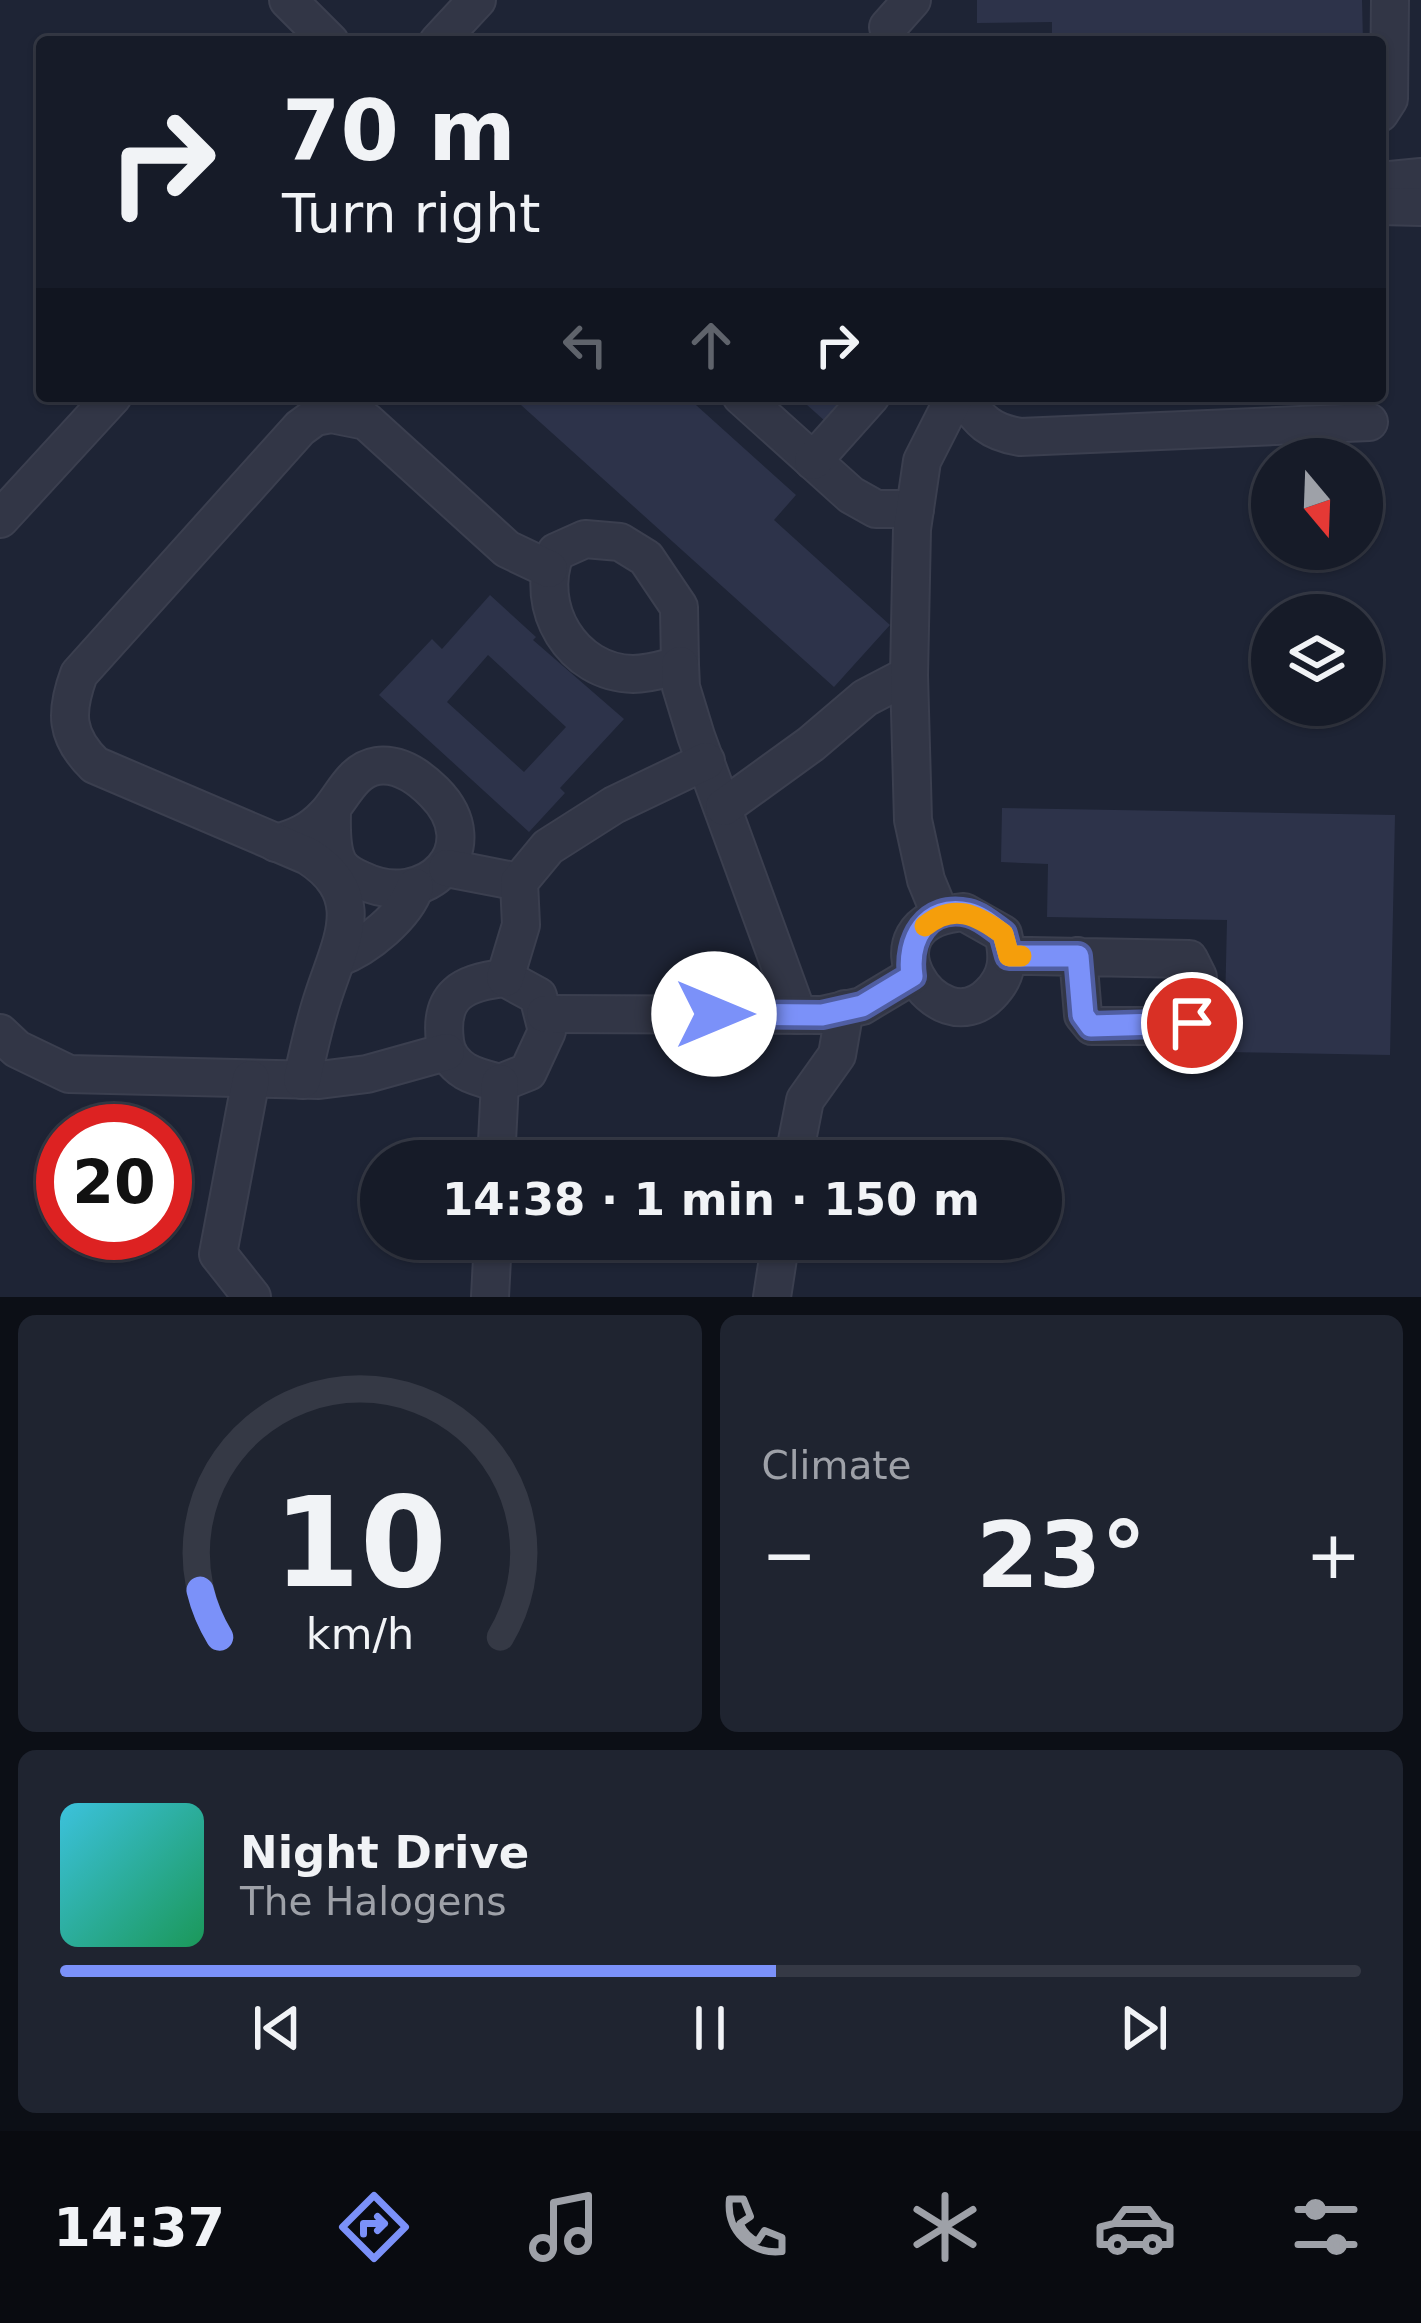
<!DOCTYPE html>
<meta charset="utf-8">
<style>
:root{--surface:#161b28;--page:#1f2430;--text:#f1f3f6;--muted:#9ea1a8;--line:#353945;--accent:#7b91f9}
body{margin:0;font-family:"DejaVu Sans",sans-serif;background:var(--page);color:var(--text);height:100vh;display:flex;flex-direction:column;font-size:45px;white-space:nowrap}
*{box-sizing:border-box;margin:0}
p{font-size:39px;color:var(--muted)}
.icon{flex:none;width:66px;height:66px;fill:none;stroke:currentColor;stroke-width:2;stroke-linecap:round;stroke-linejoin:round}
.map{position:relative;height:1297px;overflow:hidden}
.side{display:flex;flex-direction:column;gap:18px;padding:18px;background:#0c0f16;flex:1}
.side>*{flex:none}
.top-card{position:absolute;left:36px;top:36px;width:1350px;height:366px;border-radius:12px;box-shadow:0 3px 9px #0004,0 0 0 3px var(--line);background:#161b28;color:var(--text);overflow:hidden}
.needle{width:78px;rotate:161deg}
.buttons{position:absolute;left:1251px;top:438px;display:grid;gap:24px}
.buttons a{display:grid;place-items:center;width:132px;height:132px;border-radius:50%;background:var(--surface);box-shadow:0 3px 9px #0004,0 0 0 3px var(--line);font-size:60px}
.speed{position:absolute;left:36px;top:1104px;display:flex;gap:24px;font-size:60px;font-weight:700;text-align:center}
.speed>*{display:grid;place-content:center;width:156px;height:156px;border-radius:50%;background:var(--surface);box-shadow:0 3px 9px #0004,0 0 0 3px var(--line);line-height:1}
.speed .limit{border:18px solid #d22;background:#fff;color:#111}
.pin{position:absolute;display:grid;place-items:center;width:102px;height:102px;color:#fff;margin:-51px;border:6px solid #fff;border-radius:50%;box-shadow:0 3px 12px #0007}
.me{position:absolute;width:132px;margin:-66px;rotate:90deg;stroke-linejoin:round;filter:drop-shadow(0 0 9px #0008)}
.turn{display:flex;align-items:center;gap:42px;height:252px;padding:0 48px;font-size:54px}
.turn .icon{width:156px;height:156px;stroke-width:2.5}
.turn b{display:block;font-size:84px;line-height:102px}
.lanes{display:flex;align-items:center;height:114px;padding:0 48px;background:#0003;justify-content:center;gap:60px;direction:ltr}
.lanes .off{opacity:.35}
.big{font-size:90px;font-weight:800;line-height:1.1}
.side .widget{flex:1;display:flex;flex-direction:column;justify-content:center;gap:18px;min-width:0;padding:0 42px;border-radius:18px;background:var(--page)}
.side .dial{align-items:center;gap:0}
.dial svg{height:312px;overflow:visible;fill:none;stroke:var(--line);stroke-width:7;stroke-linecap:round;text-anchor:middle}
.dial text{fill:var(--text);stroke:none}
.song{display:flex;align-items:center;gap:36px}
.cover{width:144px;height:144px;border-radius:18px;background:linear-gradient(135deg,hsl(190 70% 55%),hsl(150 70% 35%))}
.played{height:12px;border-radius:6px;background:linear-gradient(90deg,var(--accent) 55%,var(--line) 55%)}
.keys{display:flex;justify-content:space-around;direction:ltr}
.heat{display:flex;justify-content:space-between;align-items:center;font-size:66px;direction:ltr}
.side .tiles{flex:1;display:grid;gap:18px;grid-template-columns:1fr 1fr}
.widget:last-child{grid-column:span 2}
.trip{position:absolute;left:360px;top:1140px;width:702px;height:120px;border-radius:60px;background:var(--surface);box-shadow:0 3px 9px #0004,0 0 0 3px var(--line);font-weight:800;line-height:120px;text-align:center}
.tabs{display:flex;height:192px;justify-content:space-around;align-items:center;background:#090b10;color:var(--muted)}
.tabs .icon{width:84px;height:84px}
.tabs .active{color:var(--accent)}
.tabs b{font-size:54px;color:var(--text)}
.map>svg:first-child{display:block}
</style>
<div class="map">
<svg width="1421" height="1297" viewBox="0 0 1421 1297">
<rect width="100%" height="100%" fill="#1e2435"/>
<g fill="#2d334a" fill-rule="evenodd">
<polygon points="977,0 1362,0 1363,42 1052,42 1052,22 977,23"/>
<polygon points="511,396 686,396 796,495 774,520 890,625 834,687"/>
<polygon points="797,396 847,396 825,421"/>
<path d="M490 595 536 637 533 640 624 719 560 788 565 793 529 832 379 695 432 639 442 649ZM488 655 566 727 524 772 447 702Z"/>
<polygon points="1002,808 1395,815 1390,1055 1224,1052 1227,920 1047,917 1048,864 1001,862"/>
</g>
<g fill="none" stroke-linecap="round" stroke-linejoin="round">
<defs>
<g id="minor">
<polyline points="288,0 330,42"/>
<polyline points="888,27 912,0"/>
<polyline points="438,42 477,0"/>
<polyline points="1380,113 1389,99 1390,0"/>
<polyline points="1380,181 1421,177"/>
<polyline points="1380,206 1421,207"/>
<polyline points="741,396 851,495 876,509 915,509"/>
<path d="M963 396C979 421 990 432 1020 437L1369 422"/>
<polyline points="813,461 871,396"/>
<polyline points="0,519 113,396"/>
<path d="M585 539 620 542 646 558 679 607 680 665C664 669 649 674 633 674 572 673 533 607 556 552Z"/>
<polyline points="680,665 681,687 696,736 798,1015"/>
<polyline points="724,807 811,744 865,698 909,675"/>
<path d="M276 843C296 838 311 831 325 816 342 799 351 770 377 766 399 763 419 777 434 792 490 848 426 912 361 880 352 876 344 872 339 864 330 849 332 825 332 809"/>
<polyline points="447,868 519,882"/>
<path d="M964 912 1003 934C1009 958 1008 976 990 994 938 1048 854 921 964 912Z"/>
<polyline points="940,914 926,880 913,820 909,675 912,529 922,461 955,396"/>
<polyline points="1009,956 1031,956 1189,959 1198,977 1194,1020 1186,1026 1092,1026 1083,1015 1078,956"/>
<path d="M338 958C367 947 405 916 415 887"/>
<path d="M505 978 538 996 547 1031 528 1072 500 1083C488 1080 475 1077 465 1071 454 1064 446 1053 445 1041 439 995 463 982 505 978Z"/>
<polyline points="505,978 521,925 519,882 548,847 614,805 706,761"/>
<polyline points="545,1014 822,1015 862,1006 912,976"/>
<polyline points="0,1033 17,1049 69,1074 319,1080 367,1074 446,1052"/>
<polyline points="251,1079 218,1254 252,1297"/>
<path d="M302 1080C308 1052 314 1024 323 997 341 941 370 896 308 856L95 765C65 736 65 712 79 674L300 428 315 417 331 414 366 421 507 549 549 569"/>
<polyline points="496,1161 500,1083"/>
<polyline points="793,1161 805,1100 837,1055 845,1009"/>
<polyline points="490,1297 493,1239"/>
<polyline points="772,1297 781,1239"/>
</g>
</defs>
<use href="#minor" stroke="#3b3f4f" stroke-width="40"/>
<use href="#minor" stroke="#323646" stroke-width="36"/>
</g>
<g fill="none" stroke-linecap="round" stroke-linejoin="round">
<defs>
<path id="route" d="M714 1014 822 1015 862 1006 912 976C907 940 926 904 968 913 981 916 992 926 1003 934L1009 956H1078L1083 1015 1091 1026 1192 1023"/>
</defs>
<use href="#route" stroke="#505ea2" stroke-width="30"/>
<use href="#route" stroke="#7b91f9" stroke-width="21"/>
<path stroke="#f59e0b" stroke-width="21" d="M925 926C953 903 976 914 1003 934L1009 956H1021"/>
</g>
</svg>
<div class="buttons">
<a><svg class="needle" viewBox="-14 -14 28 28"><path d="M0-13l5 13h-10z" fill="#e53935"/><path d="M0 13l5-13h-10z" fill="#9ea1a8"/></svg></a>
<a><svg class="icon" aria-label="layers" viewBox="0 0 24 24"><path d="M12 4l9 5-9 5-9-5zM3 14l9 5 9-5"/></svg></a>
</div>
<div class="speed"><div class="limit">20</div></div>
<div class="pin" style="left:1192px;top:1023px;background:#d93025"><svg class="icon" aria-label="arrive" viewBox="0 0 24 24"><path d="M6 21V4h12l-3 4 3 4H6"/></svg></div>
<svg class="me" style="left:714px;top:1014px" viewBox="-20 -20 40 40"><circle r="19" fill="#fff"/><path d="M0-13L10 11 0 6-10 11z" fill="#7b91f9"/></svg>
<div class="trip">14:38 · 1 min · 150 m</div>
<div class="top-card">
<div class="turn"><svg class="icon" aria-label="right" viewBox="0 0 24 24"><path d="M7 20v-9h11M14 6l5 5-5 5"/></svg><div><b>70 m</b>Turn right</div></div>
<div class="lanes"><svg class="icon off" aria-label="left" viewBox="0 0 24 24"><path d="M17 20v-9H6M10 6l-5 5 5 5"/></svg><svg class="icon off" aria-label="ahead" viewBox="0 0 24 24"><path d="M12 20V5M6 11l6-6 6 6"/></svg><svg class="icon" aria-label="right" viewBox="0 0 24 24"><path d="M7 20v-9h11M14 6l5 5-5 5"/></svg></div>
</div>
</div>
<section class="side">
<div class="tiles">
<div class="widget dial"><svg viewBox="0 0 100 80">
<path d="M14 69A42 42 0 1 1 86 69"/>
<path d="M14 69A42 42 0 0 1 9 57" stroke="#7b91f9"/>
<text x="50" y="56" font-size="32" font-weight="700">10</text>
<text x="50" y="72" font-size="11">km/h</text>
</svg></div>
<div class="widget"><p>Climate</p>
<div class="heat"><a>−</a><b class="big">23°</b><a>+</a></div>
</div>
<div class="widget">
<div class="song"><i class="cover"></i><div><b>Night Drive</b><p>The Halogens</p></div></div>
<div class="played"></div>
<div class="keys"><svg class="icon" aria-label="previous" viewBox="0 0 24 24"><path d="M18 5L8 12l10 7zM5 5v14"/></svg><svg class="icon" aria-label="pause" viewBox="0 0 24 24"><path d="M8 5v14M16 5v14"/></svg><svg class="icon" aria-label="next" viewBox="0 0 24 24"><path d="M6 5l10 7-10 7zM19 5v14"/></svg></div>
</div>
</div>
</section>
<nav class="tabs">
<b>14:37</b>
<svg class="icon active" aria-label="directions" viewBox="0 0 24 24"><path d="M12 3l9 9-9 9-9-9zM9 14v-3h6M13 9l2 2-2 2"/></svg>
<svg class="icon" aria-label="music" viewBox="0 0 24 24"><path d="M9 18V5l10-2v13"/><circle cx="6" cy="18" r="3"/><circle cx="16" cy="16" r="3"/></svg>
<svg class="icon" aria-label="phone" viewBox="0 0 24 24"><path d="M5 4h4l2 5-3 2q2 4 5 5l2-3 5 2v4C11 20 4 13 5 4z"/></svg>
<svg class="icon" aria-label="climate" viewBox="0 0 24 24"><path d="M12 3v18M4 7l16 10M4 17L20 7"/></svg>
<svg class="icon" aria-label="car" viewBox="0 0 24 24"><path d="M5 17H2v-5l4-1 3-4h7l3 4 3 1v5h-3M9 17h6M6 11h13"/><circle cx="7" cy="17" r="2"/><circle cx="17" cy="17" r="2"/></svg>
<svg class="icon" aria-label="filters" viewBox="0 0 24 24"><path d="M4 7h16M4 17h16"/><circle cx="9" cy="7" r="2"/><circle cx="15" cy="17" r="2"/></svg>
</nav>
